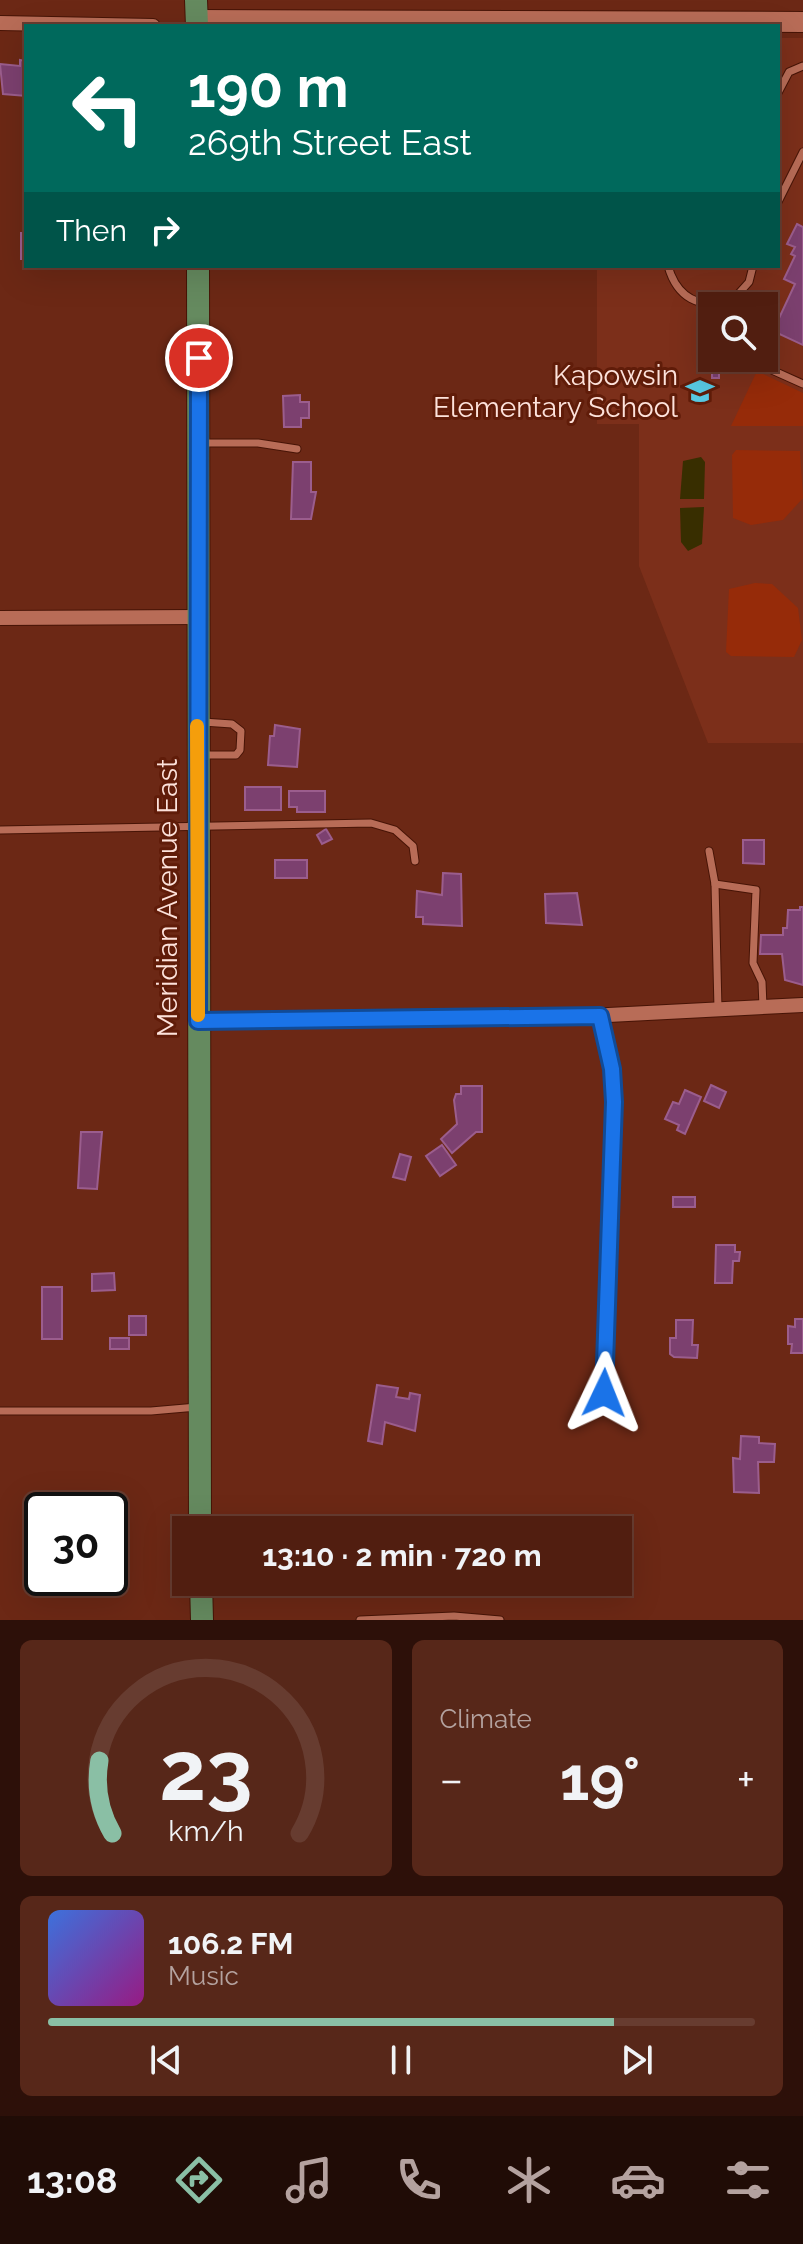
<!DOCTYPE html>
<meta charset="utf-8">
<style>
:root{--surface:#511e10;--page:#572719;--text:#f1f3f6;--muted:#b4a29f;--line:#673c30;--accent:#8abfa5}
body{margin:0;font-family:Raleway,sans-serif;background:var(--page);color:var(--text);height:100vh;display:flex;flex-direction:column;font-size:30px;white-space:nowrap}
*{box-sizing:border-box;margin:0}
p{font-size:26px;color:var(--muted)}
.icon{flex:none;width:44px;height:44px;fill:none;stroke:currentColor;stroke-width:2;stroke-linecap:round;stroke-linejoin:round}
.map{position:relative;height:1620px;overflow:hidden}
.details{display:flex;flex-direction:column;gap:20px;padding:20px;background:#2d1009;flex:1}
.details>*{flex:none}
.hud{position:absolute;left:24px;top:24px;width:756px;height:244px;border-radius:0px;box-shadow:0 8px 32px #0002,0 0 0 2px var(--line);background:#00695c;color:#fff;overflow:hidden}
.fabs{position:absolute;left:698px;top:292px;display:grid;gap:16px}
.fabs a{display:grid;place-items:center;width:80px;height:80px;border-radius:0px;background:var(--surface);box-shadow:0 8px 32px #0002,0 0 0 2px var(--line);font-size:40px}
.speed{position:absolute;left:24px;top:1492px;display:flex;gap:16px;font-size:40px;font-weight:700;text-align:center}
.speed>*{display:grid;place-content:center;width:104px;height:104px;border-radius:50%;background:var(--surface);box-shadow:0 8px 32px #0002,0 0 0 2px var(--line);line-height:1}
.speed .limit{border:4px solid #111;border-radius:12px;background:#fff;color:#111}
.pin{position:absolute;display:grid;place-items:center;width:68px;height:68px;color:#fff;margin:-34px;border:4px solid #fff;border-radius:50%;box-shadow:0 2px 8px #0007}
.me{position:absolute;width:88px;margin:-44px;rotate:2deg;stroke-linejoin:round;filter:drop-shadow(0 0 6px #0008)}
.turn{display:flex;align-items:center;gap:28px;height:168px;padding:0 32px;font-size:36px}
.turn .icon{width:104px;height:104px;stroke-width:2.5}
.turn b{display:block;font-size:56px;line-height:68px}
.then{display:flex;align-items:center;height:76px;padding:0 32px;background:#0003;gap:16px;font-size:30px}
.big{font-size:60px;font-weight:700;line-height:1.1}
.details .widget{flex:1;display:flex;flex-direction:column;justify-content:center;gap:12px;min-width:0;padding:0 28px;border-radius:12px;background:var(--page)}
.details .dial{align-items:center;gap:0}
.dial svg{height:208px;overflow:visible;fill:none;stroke:var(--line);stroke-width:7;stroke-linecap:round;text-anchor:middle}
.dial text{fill:var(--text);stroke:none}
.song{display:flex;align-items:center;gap:24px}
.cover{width:96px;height:96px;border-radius:12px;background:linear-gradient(135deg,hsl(220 70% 55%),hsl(310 70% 35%))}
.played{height:8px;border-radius:4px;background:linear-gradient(90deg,var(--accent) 80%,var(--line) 80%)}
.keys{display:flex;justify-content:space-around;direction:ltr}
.heat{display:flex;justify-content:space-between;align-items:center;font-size:44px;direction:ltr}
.details .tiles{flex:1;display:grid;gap:20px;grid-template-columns:1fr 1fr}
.widget:last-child{grid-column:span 2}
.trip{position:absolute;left:172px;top:1516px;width:460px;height:80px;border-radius:0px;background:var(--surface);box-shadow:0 8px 32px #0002,0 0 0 2px var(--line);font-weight:700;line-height:80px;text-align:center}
.dock{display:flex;height:128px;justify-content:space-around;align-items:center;background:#200c06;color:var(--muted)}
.dock .icon{width:56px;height:56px}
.dock .current{color:var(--accent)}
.dock b{font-size:36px;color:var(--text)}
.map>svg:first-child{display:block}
</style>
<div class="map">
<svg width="803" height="1620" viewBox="0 0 803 1620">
<rect width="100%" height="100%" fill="#6c2815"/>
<path fill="#7c2f1a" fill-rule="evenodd" d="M778 38H803V743H708L639 566V424H597V266H778ZM712 306H764V358H712Z"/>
<g fill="#962b09">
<polygon points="757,371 803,393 803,426 731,426"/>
<polygon points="736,450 800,451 803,498 783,520 751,525 733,518 732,455"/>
<polygon points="755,583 772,584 798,608 802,640 794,657 731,656 726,652 729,589"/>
</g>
<g fill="#382e00">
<polygon points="701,457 705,462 704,499 680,499 683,461"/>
<polygon points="704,507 702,544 688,551 681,542 680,508"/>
</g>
<g fill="#7c406f" stroke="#9b5d8d" stroke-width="2">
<polygon points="20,60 26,61 26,96 3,94 0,64 20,66"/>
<polygon points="797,224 803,227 803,345 773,331 795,284 784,279 795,256 791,254 795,247 787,244"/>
<rect x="21" y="233" width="5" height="26"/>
<rect x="712" y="362" width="7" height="16"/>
<polygon points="300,395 300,402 309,402 309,418 301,418 301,427 284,427 283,396"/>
<polygon points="293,462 311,462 311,492 316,492 311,519 291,519"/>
<polygon points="275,725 300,729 297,767 268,765 270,736 274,736"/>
<rect x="245" y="787" width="36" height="23"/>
<polygon points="289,791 325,791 325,812 297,812 297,807 289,807"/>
<polygon points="326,829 332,839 322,844 317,835"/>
<polygon points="743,840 764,840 764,864 743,863"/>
<rect x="275" y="860" width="32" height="18"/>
<polygon points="443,873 461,874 462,926 423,924 423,917 416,917 417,891 442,895"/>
<polygon points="577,893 582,925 546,923 545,894"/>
<polygon points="800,907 803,907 803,985 785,980 782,954 760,954 761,935 783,935 783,928 787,928 788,910 800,910"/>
<polygon points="711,1085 726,1092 719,1108 704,1101"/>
<polygon points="461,1086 482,1086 482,1132 476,1132 452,1153 441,1139 457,1124 454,1100 456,1094 461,1094"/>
<polygon points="685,1090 701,1097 685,1134 677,1130 679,1125 665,1119 673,1102 679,1104"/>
<polygon points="81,1132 102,1132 97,1189 78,1188"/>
<polygon points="442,1145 456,1165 440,1176 426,1156"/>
<polygon points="400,1154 411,1157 405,1180 393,1177"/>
<rect x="673" y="1197" width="22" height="10"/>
<polygon points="716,1245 735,1245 735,1252 740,1252 739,1261 733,1261 732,1283 715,1283"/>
<polygon points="114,1273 115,1290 92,1291 92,1274"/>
<rect x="42" y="1287" width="20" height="52"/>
<rect x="129" y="1316" width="17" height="19"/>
<polygon points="795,1319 803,1319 803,1353 791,1353 792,1344 788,1344 788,1326 795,1327"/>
<polygon points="676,1320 693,1320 692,1345 698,1345 697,1358 674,1357 670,1354 670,1338 676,1338"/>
<rect x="110" y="1338" width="19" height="11"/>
<polygon points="377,1385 398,1388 396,1397 409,1399 410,1393 420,1395 415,1431 385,1422 382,1444 368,1441"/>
<polygon points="741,1436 759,1437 759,1443 775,1444 774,1462 758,1462 759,1493 734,1492 733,1458 740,1459"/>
</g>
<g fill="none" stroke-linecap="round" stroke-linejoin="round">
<defs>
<g id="lane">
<polyline points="778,93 789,72 803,66"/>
<polyline points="778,202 803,152"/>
<path d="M668 266C677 298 699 309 731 302L733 306"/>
<polyline points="731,302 749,282 753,266"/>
<polyline points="756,358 763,366 803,384"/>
<polyline points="201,443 258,443 297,449"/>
<polyline points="203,722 232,724 241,731 240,750 236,755 203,755"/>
<polyline points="0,830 371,823 395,830 413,846 415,861"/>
<polyline points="709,851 715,884 718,1009"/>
<polyline points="715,884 756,890 753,963 762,982 763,1007"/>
<polyline points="0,1411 151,1411 197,1407"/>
<polyline points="360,1620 454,1616 500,1620"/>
</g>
<g id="street">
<polyline points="0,23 153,26"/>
<polyline points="0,618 198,617"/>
<polyline points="600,1016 612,1069 614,1102 604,1393"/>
<polyline points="198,1021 589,1016 803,1005"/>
</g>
<polyline id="secondary" points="197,20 803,22"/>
<g id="primary">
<polyline points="196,0 197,26"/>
<polyline points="198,266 200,1530"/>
<polyline points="201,1582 202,1620"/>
</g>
</defs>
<use href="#lane" stroke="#471406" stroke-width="9"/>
<use href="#street" stroke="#471406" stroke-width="16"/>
<use href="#secondary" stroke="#471406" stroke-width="22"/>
<use href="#primary" stroke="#471406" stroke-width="24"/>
<use href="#lane" stroke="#b86c57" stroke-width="7"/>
<use href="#street" stroke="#b86c57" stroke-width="14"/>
<use href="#secondary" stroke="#b86c57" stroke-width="20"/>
<use href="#primary" stroke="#658a5f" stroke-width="22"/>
</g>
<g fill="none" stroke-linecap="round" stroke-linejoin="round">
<defs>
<polyline id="route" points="199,358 198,1021 600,1016 612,1069 614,1102 604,1393"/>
</defs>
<use href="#route" stroke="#114b97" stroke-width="20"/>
<use href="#route" stroke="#1a73e8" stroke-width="14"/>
<polyline stroke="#f59e0b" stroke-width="14" points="197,726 198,1015"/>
</g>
<defs>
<symbol id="school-bare" viewBox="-9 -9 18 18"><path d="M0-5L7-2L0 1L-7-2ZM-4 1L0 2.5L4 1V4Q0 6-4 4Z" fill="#58c9e3" stroke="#601c09" stroke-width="2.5" paint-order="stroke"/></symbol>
</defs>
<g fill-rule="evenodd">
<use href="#school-bare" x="680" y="371" width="40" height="40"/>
</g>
<g text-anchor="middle" stroke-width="6" stroke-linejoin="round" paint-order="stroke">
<g font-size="28" fill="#fde2db" stroke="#601c09" text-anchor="end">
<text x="678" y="385">Kapowsin<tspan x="678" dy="32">Elementary School</tspan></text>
</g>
<g font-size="28" fill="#fde2db" stroke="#601c09">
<text transform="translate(167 898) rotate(-90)" y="10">Meridian Avenue East</text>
</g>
</g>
</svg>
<div class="fabs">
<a><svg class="icon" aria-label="search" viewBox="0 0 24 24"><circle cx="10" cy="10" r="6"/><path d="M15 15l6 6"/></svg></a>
</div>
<div class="speed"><div class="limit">30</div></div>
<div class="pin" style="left:199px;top:358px;background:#d93025"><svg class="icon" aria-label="arrive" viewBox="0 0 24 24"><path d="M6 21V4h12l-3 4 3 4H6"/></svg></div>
<svg class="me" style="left:604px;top:1393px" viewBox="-20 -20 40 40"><path d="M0-17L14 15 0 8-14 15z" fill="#1a73e8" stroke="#fff" stroke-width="4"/></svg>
<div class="trip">13:10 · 2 min · 720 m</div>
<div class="hud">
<div class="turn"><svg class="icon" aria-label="left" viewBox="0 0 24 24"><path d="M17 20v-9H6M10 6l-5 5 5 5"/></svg><div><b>190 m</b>269th Street East</div></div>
<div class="then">Then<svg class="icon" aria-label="right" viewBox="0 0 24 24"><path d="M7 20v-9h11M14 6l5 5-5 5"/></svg></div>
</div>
</div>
<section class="details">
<div class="tiles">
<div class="widget dial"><svg viewBox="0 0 100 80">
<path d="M14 69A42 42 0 1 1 86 69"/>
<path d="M14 69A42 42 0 0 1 9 41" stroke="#8abfa5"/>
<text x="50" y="56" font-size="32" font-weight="700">23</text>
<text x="50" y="72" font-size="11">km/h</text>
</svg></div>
<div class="widget"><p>Climate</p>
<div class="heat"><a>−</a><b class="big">19°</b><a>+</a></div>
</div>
<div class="widget">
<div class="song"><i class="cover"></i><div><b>106.2 FM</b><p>Music</p></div></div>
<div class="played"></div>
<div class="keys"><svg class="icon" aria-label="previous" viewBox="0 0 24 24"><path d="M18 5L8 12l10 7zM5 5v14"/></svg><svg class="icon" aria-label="pause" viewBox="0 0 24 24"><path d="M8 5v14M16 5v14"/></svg><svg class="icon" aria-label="next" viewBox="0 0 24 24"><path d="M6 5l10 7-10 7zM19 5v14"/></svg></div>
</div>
</div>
</section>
<nav class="dock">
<b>13:08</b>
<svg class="icon current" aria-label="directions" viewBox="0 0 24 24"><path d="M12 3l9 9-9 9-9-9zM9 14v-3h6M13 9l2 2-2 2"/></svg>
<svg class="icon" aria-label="music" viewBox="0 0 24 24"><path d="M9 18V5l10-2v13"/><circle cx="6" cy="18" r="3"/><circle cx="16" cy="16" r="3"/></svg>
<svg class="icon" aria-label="phone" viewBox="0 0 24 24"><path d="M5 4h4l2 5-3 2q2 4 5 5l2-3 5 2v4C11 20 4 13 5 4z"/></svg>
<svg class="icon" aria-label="climate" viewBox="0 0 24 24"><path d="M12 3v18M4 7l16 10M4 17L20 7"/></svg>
<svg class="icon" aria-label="car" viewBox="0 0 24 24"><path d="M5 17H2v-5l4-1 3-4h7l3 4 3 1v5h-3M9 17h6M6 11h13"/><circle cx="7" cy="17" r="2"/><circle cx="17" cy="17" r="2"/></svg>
<svg class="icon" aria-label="filters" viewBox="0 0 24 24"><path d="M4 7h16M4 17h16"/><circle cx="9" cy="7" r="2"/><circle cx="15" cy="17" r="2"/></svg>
</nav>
